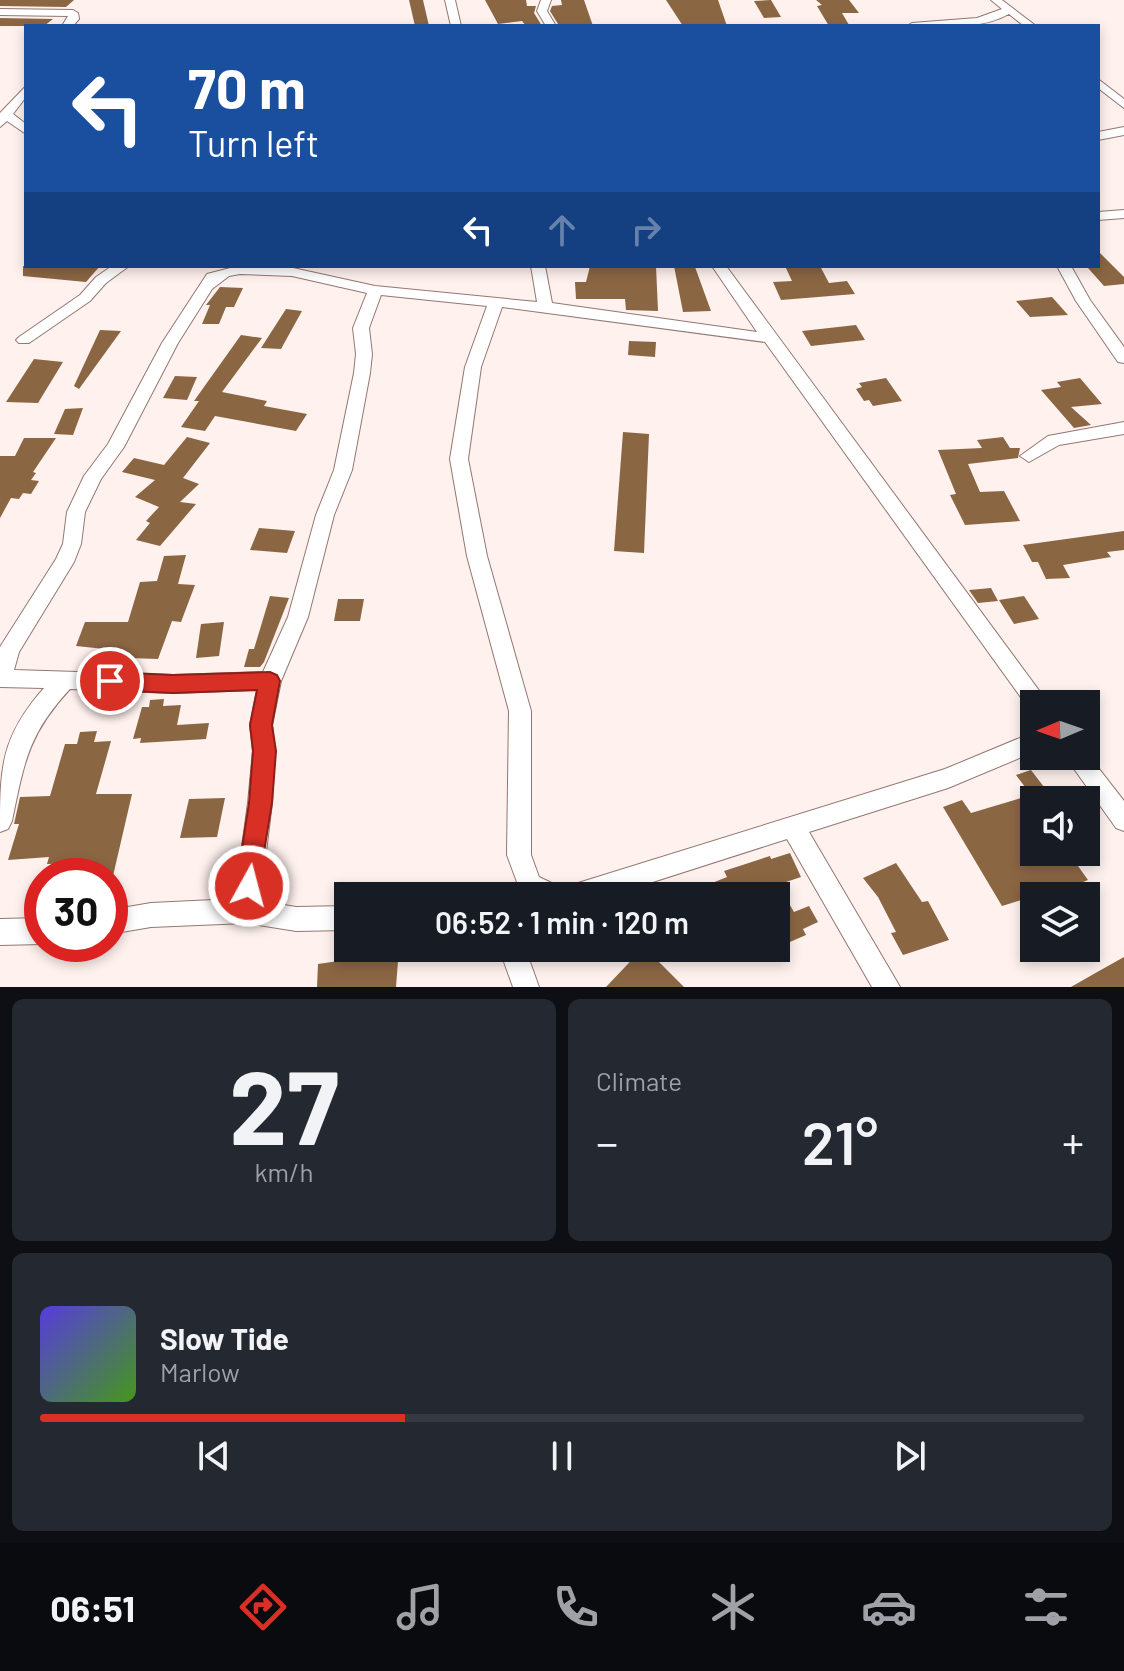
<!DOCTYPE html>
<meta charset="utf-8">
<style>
:root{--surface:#171b24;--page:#242831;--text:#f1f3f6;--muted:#9ea1a6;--line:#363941;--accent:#d93025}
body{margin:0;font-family:Barlow,sans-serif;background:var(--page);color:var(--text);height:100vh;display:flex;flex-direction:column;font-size:30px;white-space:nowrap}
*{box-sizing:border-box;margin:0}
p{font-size:26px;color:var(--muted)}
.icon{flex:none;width:44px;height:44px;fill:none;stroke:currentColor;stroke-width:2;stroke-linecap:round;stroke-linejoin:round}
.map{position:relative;height:987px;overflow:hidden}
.details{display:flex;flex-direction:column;gap:12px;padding:12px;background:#0d0f14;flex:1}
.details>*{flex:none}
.top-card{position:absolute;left:24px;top:24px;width:1076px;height:244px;border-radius:0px;box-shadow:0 4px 12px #0003;background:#1a4fa0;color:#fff;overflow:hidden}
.needle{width:52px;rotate:268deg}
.tools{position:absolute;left:1020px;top:690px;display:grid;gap:16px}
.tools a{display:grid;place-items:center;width:80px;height:80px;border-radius:0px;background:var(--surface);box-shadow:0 4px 12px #0003;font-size:40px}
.speed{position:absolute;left:24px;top:858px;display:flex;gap:16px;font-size:40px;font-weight:700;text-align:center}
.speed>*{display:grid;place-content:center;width:104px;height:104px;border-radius:50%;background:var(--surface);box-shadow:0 4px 12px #0003;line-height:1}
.speed .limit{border:12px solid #d22;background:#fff;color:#111}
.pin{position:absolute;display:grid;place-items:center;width:68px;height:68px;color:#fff;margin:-34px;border:4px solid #fff;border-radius:50%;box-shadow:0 2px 8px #0007}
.me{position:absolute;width:88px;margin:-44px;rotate:7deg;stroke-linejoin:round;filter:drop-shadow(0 0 6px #0008)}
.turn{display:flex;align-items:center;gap:28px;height:168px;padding:0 32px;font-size:36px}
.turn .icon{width:104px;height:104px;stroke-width:2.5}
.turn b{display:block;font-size:56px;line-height:68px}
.lanes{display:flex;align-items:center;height:76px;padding:0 32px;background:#0003;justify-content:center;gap:40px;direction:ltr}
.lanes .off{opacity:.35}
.big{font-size:60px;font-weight:600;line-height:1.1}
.details .card{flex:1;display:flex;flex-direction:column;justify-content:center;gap:12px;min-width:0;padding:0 28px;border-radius:12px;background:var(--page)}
.details .dial{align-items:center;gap:0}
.dial b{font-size:104px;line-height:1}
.song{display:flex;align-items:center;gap:24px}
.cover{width:96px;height:96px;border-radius:12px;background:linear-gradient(135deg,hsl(250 70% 55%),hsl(100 70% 35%))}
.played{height:8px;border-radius:4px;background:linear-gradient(90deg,var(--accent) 35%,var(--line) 35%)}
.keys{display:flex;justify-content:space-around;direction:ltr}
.heat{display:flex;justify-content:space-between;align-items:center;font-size:44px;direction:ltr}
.details .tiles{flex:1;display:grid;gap:12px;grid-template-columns:1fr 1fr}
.card:last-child{grid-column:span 2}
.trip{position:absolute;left:334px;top:882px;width:456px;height:80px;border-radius:0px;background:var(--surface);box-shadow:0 4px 12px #0003;font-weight:600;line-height:80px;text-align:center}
.tab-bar{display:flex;height:128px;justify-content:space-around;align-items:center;background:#090b0e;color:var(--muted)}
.tab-bar .icon{width:56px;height:56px}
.tab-bar .selected{color:var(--accent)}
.tab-bar b{font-size:36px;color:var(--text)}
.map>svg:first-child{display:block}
</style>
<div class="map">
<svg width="1124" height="987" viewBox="0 0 1124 987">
<rect width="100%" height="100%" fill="#fef1ee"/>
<g fill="#8b6643">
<polygon points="0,0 74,0 66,7 0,6"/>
<polygon points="409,0 423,0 429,26 415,26"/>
<polygon points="485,0 526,0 527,6 536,6 534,13 542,26 526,26 522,21 498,24"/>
<polygon points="561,0 584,0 593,26 558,24 550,11 552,6 562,5"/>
<polygon points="666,0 718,0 727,26 683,26"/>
<polygon points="771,0 781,17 764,18 754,1"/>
<polygon points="816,0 849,0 859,13 842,13 849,25 829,26 817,6 822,5"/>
<polygon points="0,18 53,19 44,26 0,26"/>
<polygon points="1098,251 1124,277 1124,284 1104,286 1088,268 1098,267"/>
<polygon points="23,266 100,266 86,282 23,276"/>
<polygon points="590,266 656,266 658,311 626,310 625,299 576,299 575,282 586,282"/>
<polygon points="674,266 695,267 711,311 683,312"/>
<polygon points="785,266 820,266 829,283 847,281 855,294 781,300 773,282 792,281"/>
<polygon points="220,287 243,288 234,307 226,307 219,324 202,324 210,305 206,305"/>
<polygon points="1052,297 1068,315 1030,317 1016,301"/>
<polygon points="286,309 302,311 281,349 261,348"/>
<polygon points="856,325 865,340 811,346 802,331"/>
<polygon points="100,330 121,331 79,389 74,386"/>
<polygon points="241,335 262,338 222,392 267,401 264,406 307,414 296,431 215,416 205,431 181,427 199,401 194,401"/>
<polygon points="629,341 656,342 655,357 628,355"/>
<polygon points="34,359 63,362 38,403 6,402"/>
<polygon points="175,376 197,377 187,400 163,398"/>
<polygon points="886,378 902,401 873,406 869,400 864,401 856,389 862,387 859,383"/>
<polygon points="1080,378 1102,404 1071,407 1091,425 1074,428 1041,390 1061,387 1057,382"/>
<polygon points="83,408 73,435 54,434 65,409"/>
<polygon points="623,432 649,434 644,553 614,551"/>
<polygon points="187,437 210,443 183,478 199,484 180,502 196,504 160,546 136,540 150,523 146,521 159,507 135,497 155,480 122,472 134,458 164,465"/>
<polygon points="1003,437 1010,448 1020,448 1018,458 968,464 980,492 1004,491 1020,521 965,525 950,495 956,494 938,450 982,448 977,440"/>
<polygon points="24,438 56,438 33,472 36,473 31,480 39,481 31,494 23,493 19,499 11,498 0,518 0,456 15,456"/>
<polygon points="259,528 295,531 287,553 250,550"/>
<polygon points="1124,531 1124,550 1107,552 1111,557 1063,565 1070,578 1046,579 1038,562 1032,562 1023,545"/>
<polygon points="186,555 178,584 195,585 181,622 172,621 158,659 102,657 105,649 76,646 85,622 128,622 140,582 157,581 164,556"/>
<polygon points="991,588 998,601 978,603 969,590"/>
<polygon points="270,596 289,598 264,662 260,667 244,667 249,649 254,649"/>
<polygon points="1024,596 1039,619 1014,624 999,600"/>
<polygon points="338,599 364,599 360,621 334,621"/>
<polygon points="224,622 219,656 196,658 201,624"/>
<polygon points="164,699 163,706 181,705 177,725 209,723 206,739 140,743 141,738 133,739 142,707 149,707 150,700"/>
<polygon points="97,731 94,742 111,741 96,794 132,794 113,876 83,876 87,863 47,864 49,857 8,860 19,824 14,824 20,797 50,796 65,744 77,744 80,732"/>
<polygon points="1031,770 1054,800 1034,799 1034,852 1068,852 1088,880 1050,896 1034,896 1002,906 943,807 962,800 971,813 1031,795 1016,775"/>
<polygon points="225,798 217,837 180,838 189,799"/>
<polygon points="790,853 801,877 783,883 785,886 780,888 794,912 809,906 818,922 803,929 806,935 776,948 776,889 757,896 680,896 727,877 724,871 770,856 771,859"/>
<polygon points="896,863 922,902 928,901 949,940 903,955 891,933 896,932 878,897 863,878"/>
<polygon points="361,948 399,948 396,987 317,987 318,964 360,958"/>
<polygon points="643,948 645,948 684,987 606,987"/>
<polygon points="1124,957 1124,987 1071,987 1099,971"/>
</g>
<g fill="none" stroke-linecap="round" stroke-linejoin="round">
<defs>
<g id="minor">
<polygon points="445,0 455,0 461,26 451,26"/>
<polygon points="541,0 551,0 547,11 556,26 546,26 537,11"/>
<path d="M991 0H1002L1036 26H1024L1009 14C979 31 939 26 907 26L912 23 977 18 1002 9Z"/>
<polygon points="0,9 73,10 78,13 79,19 73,26 62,26 68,16 0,15"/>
<polygon points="1098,79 1124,99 1124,108 1098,88"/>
<polygon points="26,86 26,97 13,114 26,124 26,134 7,121 0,127 0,113"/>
<polygon points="1124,127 1124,135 1098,140 1098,132"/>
<polygon points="1124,210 1124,218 1098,220 1098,212"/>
<polygon points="112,266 129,266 106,283 90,301 29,343 19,343 16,340 19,337 80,295 96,277"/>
<path d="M238 266 293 268 375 286 537 302 531 266H545L552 303 757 332 712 266H726L1049 704H1034V712L1030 710 765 342 502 307 481 367 468 459 487 556 531 711V855L539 877 562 888 945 769 1034 732V752L948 788 809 832 900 987H872L787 839 609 896H527L521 893 507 855 509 711 467 556 450 459 465 367 487 306 381 295 369 328 372 354 370 373 352 470 334 515 308 617 281 681 272 725 275 751 272 803 260 901 296 907 348 906V930L296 931 246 923 151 927 110 934V910L151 903 235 899 248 803 253 751 250 725 257 690 173 693 70 689C28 734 24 763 12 821L8 829 0 832C0 769 0 738 44 688L0 687V647L56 559 63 544 67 512 84 476 108 444 162 343 207 274ZM240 274 292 276 367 293 353 328 356 354 354 373 334 470 316 515 288 617 263 672 173 675 14 670 19 652 74 562 81 544 85 512 101 479 124 447 178 343 212 289 229 276Z"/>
<polygon points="1057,266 1071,266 1090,300 1124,347 1124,363 1118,362 1076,301"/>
<polygon points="1124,422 1124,434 1059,445 1029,462 1020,456 1048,436"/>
<polygon points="1086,752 1124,801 1124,831 1116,828 1065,756 1086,756"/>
<polygon points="42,918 42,944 0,945 0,919"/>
<polygon points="499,948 525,948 539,987 513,987"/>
</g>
</defs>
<use href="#minor" stroke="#947771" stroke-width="2"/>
<use href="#minor" fill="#fff" fill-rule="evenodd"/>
</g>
<polygon fill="#d93025" stroke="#8d1f18" stroke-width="2" points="110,672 173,675 270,672 277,675 280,681 272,725 276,751 272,803 257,895 249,898 240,895 236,886 249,803 253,751 250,725 257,690 173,693 110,690 102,688 99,681 102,675"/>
</svg>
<div class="tools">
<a><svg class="needle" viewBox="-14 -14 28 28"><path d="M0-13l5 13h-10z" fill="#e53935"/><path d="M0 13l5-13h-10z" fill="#9ea1a6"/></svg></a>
<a><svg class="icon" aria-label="sound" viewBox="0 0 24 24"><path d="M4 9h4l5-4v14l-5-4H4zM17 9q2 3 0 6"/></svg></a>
<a><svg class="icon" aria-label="layers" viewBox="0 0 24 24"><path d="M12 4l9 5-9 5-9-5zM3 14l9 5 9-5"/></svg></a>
</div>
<div class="speed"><div class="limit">30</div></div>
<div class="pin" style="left:110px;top:681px;background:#d93025"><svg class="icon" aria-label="arrive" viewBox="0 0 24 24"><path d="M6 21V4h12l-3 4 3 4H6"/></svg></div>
<svg class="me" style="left:249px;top:886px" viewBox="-20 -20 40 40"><circle r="17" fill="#d93025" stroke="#fff" stroke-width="3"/><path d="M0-11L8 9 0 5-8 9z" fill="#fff"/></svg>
<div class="trip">06:52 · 1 min · 120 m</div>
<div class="top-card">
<div class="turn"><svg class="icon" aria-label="left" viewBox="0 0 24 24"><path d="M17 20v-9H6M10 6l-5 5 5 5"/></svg><div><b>70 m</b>Turn left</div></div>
<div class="lanes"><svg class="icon" aria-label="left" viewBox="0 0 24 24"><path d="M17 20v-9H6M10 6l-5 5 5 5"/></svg><svg class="icon off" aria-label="ahead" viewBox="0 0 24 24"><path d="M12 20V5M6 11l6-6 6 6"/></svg><svg class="icon off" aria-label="right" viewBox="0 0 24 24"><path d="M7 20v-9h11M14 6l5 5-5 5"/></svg></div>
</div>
</div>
<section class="details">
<div class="tiles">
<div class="card dial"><b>27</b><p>km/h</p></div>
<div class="card"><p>Climate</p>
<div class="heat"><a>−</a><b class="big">21°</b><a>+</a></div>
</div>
<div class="card">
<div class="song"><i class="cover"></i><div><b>Slow Tide</b><p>Marlow</p></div></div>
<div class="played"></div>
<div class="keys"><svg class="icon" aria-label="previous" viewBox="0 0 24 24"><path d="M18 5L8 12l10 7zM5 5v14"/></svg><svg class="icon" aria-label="pause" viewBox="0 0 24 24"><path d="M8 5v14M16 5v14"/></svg><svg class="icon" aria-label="next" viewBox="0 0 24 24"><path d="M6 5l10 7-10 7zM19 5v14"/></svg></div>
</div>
</div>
</section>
<nav class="tab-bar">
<b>06:51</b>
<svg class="icon selected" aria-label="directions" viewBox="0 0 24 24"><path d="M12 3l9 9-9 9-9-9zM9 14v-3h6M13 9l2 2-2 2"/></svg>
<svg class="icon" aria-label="music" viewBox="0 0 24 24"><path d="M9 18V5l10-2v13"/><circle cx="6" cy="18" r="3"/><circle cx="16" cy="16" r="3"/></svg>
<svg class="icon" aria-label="phone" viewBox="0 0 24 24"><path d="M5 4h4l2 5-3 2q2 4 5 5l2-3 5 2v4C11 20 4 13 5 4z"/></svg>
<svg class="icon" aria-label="climate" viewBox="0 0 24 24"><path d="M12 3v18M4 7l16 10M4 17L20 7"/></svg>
<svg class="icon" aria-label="car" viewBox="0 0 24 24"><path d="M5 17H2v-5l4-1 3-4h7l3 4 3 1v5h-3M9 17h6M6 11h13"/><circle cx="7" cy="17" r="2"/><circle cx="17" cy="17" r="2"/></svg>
<svg class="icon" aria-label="filters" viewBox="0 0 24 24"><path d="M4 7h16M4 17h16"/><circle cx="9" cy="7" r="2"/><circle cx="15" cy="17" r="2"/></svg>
</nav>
